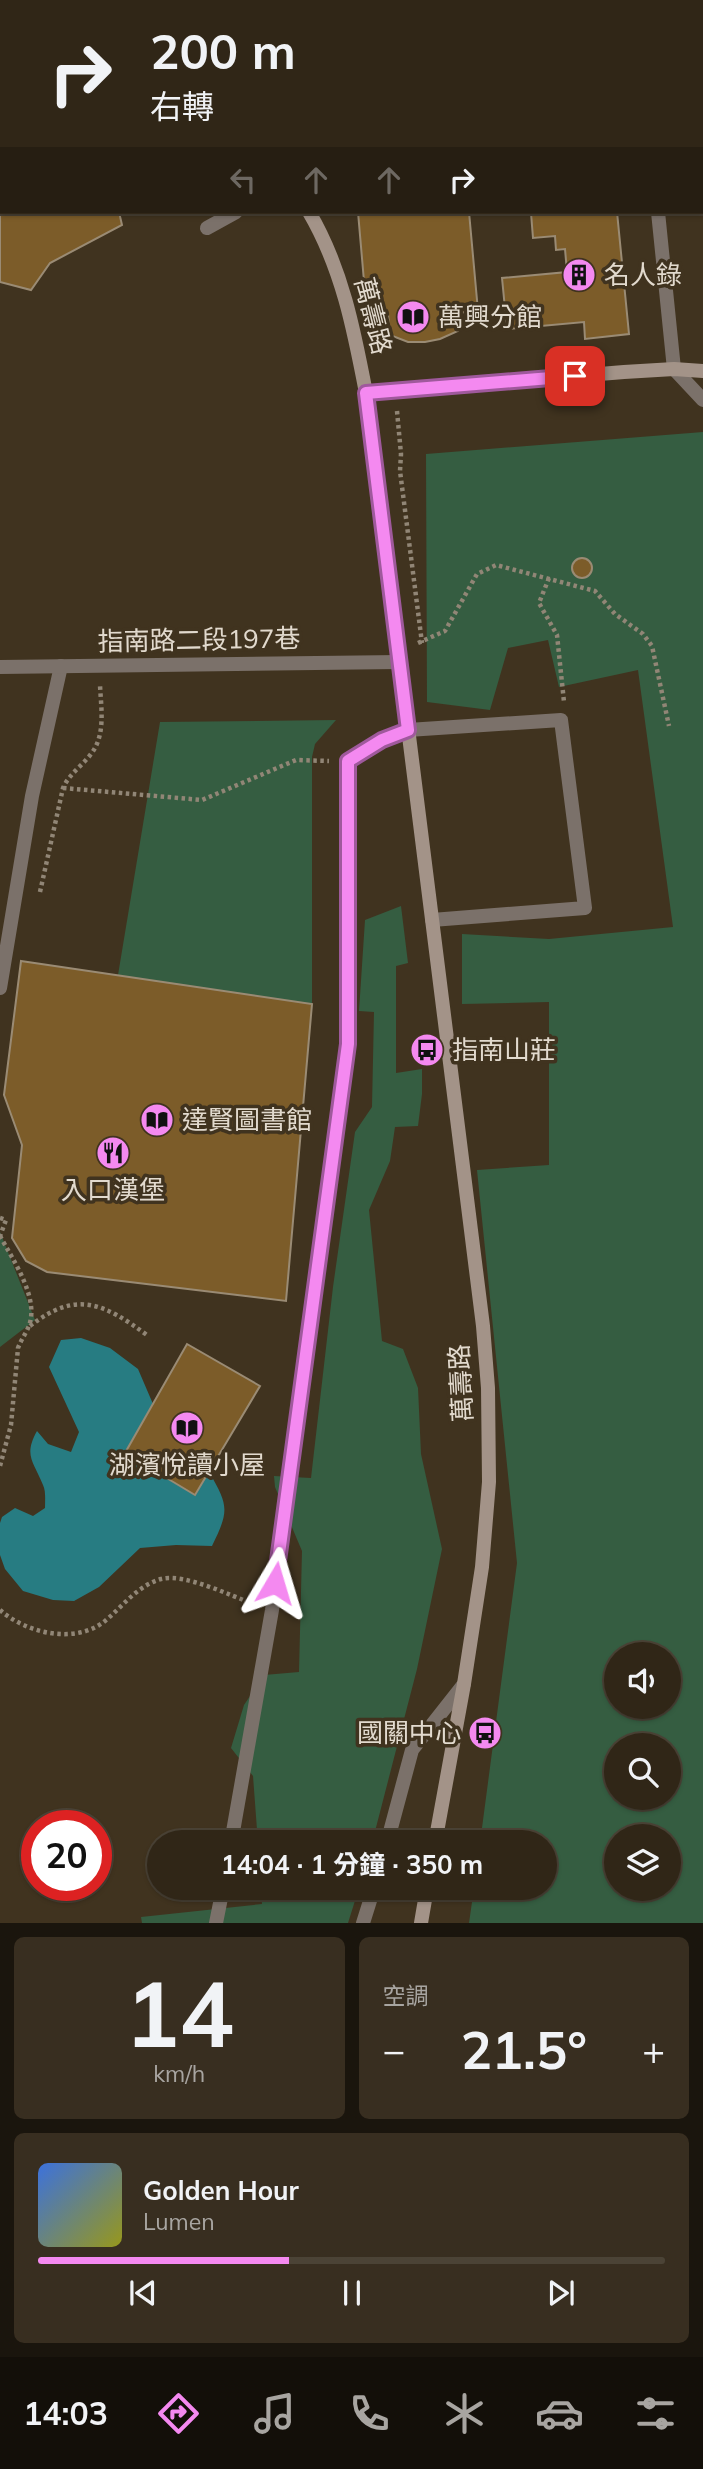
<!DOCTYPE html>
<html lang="zh-TW">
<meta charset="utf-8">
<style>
:root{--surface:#302617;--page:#382e20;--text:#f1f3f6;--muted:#a8a5a1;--line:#4b4336;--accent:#f489f0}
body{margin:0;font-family:Mulish,"Noto Sans TC",sans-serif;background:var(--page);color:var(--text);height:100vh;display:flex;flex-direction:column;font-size:26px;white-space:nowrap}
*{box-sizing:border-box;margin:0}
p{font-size:23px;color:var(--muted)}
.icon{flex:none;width:38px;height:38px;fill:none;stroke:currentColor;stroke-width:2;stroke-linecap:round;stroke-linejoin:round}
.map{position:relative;height:1923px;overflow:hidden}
.drawer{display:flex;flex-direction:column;gap:14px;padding:14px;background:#1a150d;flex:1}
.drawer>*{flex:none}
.hud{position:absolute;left:0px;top:0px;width:704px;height:214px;box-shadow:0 2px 5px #0004,0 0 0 2px var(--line);background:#302617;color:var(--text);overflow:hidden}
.controls{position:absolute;left:604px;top:1642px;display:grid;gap:14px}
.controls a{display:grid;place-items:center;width:77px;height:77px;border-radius:50%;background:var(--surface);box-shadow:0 2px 5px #0004,0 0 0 2px var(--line);font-size:35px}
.speed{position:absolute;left:21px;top:1810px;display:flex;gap:14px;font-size:35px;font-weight:700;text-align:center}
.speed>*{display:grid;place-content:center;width:91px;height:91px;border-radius:50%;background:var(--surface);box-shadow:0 2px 5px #0004,0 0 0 2px var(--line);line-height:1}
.speed .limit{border:10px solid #d22;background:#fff;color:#111}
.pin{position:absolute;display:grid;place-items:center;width:60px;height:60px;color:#fff;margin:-30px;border-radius:14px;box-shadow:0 4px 10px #0006}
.me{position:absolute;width:77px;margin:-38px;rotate:7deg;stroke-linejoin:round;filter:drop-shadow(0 0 5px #0008)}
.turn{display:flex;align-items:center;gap:24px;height:147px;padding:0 35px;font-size:32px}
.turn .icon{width:91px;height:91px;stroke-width:2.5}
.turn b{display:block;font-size:49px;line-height:60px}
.lanes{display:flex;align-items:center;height:66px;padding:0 35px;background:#0003;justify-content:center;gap:35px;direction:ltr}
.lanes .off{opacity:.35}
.big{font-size:52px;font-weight:700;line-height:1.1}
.drawer .card{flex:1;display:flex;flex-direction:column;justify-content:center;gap:10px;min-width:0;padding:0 24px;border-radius:10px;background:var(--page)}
.drawer .dial{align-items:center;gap:0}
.dial b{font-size:91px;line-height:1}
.song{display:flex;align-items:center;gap:21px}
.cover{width:84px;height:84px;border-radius:10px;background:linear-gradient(135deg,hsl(220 70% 55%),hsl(60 70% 35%))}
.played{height:7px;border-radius:4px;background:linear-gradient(90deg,var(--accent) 40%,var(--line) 40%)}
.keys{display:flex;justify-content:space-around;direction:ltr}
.heat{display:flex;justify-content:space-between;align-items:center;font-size:38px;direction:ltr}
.drawer .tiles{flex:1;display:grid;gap:14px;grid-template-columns:1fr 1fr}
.card:last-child{grid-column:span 2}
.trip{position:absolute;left:147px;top:1830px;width:410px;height:70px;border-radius:35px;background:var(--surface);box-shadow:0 2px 5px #0004,0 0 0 2px var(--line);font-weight:700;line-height:70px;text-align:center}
.tabs{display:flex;height:112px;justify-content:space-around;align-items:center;background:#130f09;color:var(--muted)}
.tabs .icon{width:49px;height:49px}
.tabs .on{color:var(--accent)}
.tabs b{font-size:32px;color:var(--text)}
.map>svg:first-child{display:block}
</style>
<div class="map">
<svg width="703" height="1923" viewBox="0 0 703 1923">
<rect width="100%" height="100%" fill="#40331f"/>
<g fill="#355d41" fill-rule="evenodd">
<path d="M703 432V1923H469L474 1888H544V1843H480L517 1563 477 1170 549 1165V1002L462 1004V934L549 939 673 927 638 670 559 687 548 640 508 648 490 710 427 702 426 454ZM616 1654H668V1706H616ZM616 1745H668V1797H616ZM616 1836H668V1888H616Z"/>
<polygon points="336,720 315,744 312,757 312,1004 118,975 160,722"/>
<polygon points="401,906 408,963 396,966 396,1073 422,1069 422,1094 418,1126 395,1127 390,1161 369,1210 382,1341 403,1349 418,1388 421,1454 442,1549 417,1669 372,1843 258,1843 253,1776 231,1748 244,1705 264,1675 299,1672 302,1551 275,1487 274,1476 311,1478 333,1287 355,1132 372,1107 374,1012 359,1011 365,920"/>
<polygon points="0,1232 35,1320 0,1347"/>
<polygon points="261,1888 359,1888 348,1923 142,1923 141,1917 262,1904"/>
</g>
<path fill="#277c82" d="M81 1338 110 1348 138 1369 153 1404 125 1453 195 1495 209 1472C229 1506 229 1511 212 1546L176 1545 140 1548 99 1587 74 1601 53 1600 23 1591 5 1569 0 1555V1523L2 1517 15 1508 33 1516 45 1508C45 1501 46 1491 43 1485 34 1462 23 1456 37 1431L48 1444 71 1452 79 1432 49 1367 61 1340Z"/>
<g fill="#7c5c29" stroke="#9a8b74" stroke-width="2">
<polygon points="0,177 2,177 2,212 119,212 122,225 50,263 31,290 0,282"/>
<polygon points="358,212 469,212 478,311 456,313 458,331 440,339 425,342 408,342 390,335 388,314 367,316"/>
<polygon points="541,212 617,212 629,334 585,339 584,322 507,329 502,278 567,272 565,249 556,250 555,236 533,238 531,213"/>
<circle cx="582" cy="568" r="10"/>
<polygon points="21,961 312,1004 286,1301 47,1272 26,1261 12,1238 22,1145 4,1095"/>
<polygon points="187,1344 260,1386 195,1495 125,1453"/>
</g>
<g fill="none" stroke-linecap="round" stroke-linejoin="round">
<g stroke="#918676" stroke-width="4.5" stroke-dasharray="3.5 3.5" stroke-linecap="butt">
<polyline points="397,411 401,454 400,471 422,643"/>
<polyline points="549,578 539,603 557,635 564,702"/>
<polyline points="418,643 445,631 477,574 496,565 595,591 615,614 643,634 652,646 669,726"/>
<polyline points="63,788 202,800 296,760 329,761"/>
<path d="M40 892 63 788C69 774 82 766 91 754 106 735 101 708 100 685"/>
<polyline points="0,1218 6,1220 0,1236"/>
<path d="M0 1236C13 1260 41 1300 28 1328 25 1335 21 1340 18 1348L11 1425 0 1466"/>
<path d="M30 1326C76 1290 103 1303 147 1335"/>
<path d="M0 1610C26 1633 75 1645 105 1621 123 1606 137 1586 161 1579 185 1573 231 1596 254 1604"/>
</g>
<g stroke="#7b716a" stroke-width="14">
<polyline points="638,0 638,2"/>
<polyline points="702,30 703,30"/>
<polyline points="0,172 2,173"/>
<polyline points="658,212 674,369 703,400"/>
<polyline points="207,228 236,212"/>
<polyline points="0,988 32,796 61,666"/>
<polyline points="231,1843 272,1610 348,1044 348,761 382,740 408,730 561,720 585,908 432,920"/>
<polyline points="387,1843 412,1750 464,1684"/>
<polyline points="216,1923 223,1888"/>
<polyline points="363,1923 374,1888"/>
</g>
<polyline stroke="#7b716a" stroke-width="14" points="0,667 399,662"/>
<g stroke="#a39388" stroke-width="14">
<polyline points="163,0 164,2"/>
<path d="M309 212C342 268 354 330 366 393L483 1326 488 1388 489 1482 482 1567 464 1684 435 1843"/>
<polyline points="366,393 624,372 674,369 703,371"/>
<polyline points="421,1923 427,1888"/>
</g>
</g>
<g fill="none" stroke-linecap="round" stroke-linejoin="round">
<defs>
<polyline id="route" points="275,1583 348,1044 348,761 382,740 408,730 366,393 575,376"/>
</defs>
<use href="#route" stroke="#9f599c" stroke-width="18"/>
<use href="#route" stroke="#f489f0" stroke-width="12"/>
</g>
<defs>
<symbol id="building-disc" viewBox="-11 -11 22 22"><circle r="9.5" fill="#f489f0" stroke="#40331f"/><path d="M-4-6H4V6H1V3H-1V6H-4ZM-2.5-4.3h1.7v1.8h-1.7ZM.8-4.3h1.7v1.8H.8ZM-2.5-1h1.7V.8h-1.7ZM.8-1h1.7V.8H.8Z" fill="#111"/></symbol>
<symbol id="library-disc" viewBox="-11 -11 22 22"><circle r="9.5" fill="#f489f0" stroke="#40331f"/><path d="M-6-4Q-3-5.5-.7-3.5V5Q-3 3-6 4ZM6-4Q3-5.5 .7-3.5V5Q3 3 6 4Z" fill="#111"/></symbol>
<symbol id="bus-disc" viewBox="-11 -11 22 22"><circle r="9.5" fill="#f489f0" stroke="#40331f"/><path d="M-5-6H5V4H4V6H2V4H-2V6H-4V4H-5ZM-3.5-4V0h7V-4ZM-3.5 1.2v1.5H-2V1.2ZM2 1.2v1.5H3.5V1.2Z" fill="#111"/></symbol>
<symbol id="restaurant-disc" viewBox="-11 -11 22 22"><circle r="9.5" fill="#f489f0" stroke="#40331f"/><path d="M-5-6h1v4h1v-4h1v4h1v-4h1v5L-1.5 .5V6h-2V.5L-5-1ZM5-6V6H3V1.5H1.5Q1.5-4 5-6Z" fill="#111"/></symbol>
</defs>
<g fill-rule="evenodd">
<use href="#building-disc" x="560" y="256" width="38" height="38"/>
<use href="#library-disc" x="394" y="298" width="38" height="38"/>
<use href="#bus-disc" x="408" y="1031" width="38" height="38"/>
<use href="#library-disc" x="138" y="1101" width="38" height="38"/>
<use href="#restaurant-disc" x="94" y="1134" width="38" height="38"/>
<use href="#library-disc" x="168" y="1409" width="38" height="38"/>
<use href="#bus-disc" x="466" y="1714" width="38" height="38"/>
</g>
<g text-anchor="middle" stroke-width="7" stroke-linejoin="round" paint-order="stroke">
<g font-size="26" fill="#e2dace" stroke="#40331f" text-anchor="start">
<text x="604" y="284">名人錄</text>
<text x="438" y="326">萬興分館</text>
<text x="452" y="1059">指南山莊</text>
<text x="182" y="1129">達賢圖書館</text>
<text x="113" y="1199" text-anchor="middle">入口漢堡</text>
<text x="187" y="1474" text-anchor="middle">湖濱悅讀小屋</text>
<text x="461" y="1742" text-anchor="end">國關中心</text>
</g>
<g font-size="26" fill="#e2dace" stroke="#40331f">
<text transform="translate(373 316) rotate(76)" y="9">萬壽路</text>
<text transform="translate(199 640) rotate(-1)" y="9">指南路二段197巷</text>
<text transform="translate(461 1383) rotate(-93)" y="9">萬壽路</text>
</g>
</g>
</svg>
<div class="controls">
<a><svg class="icon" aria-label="sound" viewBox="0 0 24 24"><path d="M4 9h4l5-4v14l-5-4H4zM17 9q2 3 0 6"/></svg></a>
<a><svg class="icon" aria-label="search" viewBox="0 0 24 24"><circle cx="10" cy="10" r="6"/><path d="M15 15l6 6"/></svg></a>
<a><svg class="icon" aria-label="layers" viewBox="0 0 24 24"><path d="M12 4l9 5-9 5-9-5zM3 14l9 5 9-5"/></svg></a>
</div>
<div class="speed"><div class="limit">20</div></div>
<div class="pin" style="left:575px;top:376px;background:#d93025"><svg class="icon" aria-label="arrive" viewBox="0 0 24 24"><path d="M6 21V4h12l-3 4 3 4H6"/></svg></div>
<svg class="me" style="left:275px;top:1583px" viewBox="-20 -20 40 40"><path d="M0-17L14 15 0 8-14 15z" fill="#f489f0" stroke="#fff" stroke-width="4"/></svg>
<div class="trip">14:04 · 1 分鐘 · 350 m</div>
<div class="hud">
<div class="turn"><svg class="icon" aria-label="right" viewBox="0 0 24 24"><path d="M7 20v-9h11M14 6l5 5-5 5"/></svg><div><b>200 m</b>右轉</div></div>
<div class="lanes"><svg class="icon off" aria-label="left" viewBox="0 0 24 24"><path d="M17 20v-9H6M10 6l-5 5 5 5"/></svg><svg class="icon off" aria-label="ahead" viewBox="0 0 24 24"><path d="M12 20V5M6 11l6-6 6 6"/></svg><svg class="icon off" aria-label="ahead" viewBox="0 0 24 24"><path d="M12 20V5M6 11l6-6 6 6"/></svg><svg class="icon" aria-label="right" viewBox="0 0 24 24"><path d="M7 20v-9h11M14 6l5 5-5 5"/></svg></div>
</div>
</div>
<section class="drawer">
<div class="tiles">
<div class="card dial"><b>14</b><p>km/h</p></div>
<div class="card"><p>空調</p>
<div class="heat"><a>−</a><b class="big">21.5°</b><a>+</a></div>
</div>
<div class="card">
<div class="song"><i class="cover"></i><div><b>Golden Hour</b><p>Lumen</p></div></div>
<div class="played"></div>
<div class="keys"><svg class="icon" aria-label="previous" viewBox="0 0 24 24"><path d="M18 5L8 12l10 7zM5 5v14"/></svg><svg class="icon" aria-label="pause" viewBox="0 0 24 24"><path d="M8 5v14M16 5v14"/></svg><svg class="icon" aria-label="next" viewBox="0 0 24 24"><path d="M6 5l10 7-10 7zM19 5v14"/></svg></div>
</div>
</div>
</section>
<nav class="tabs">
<b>14:03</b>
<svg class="icon on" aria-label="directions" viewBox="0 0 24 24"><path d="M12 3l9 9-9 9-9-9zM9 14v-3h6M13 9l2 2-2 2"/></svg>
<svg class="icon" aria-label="music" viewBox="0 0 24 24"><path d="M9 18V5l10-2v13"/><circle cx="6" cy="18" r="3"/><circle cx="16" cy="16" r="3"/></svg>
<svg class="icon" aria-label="phone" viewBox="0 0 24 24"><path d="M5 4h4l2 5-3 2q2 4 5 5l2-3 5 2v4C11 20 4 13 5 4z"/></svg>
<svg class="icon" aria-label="climate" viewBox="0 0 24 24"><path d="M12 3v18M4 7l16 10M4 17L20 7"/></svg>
<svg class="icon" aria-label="car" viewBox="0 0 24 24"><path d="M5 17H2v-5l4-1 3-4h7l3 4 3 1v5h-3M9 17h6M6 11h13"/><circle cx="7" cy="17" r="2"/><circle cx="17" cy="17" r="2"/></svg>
<svg class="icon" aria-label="filters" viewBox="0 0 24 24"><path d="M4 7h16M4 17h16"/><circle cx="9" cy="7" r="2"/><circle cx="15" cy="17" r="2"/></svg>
</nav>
